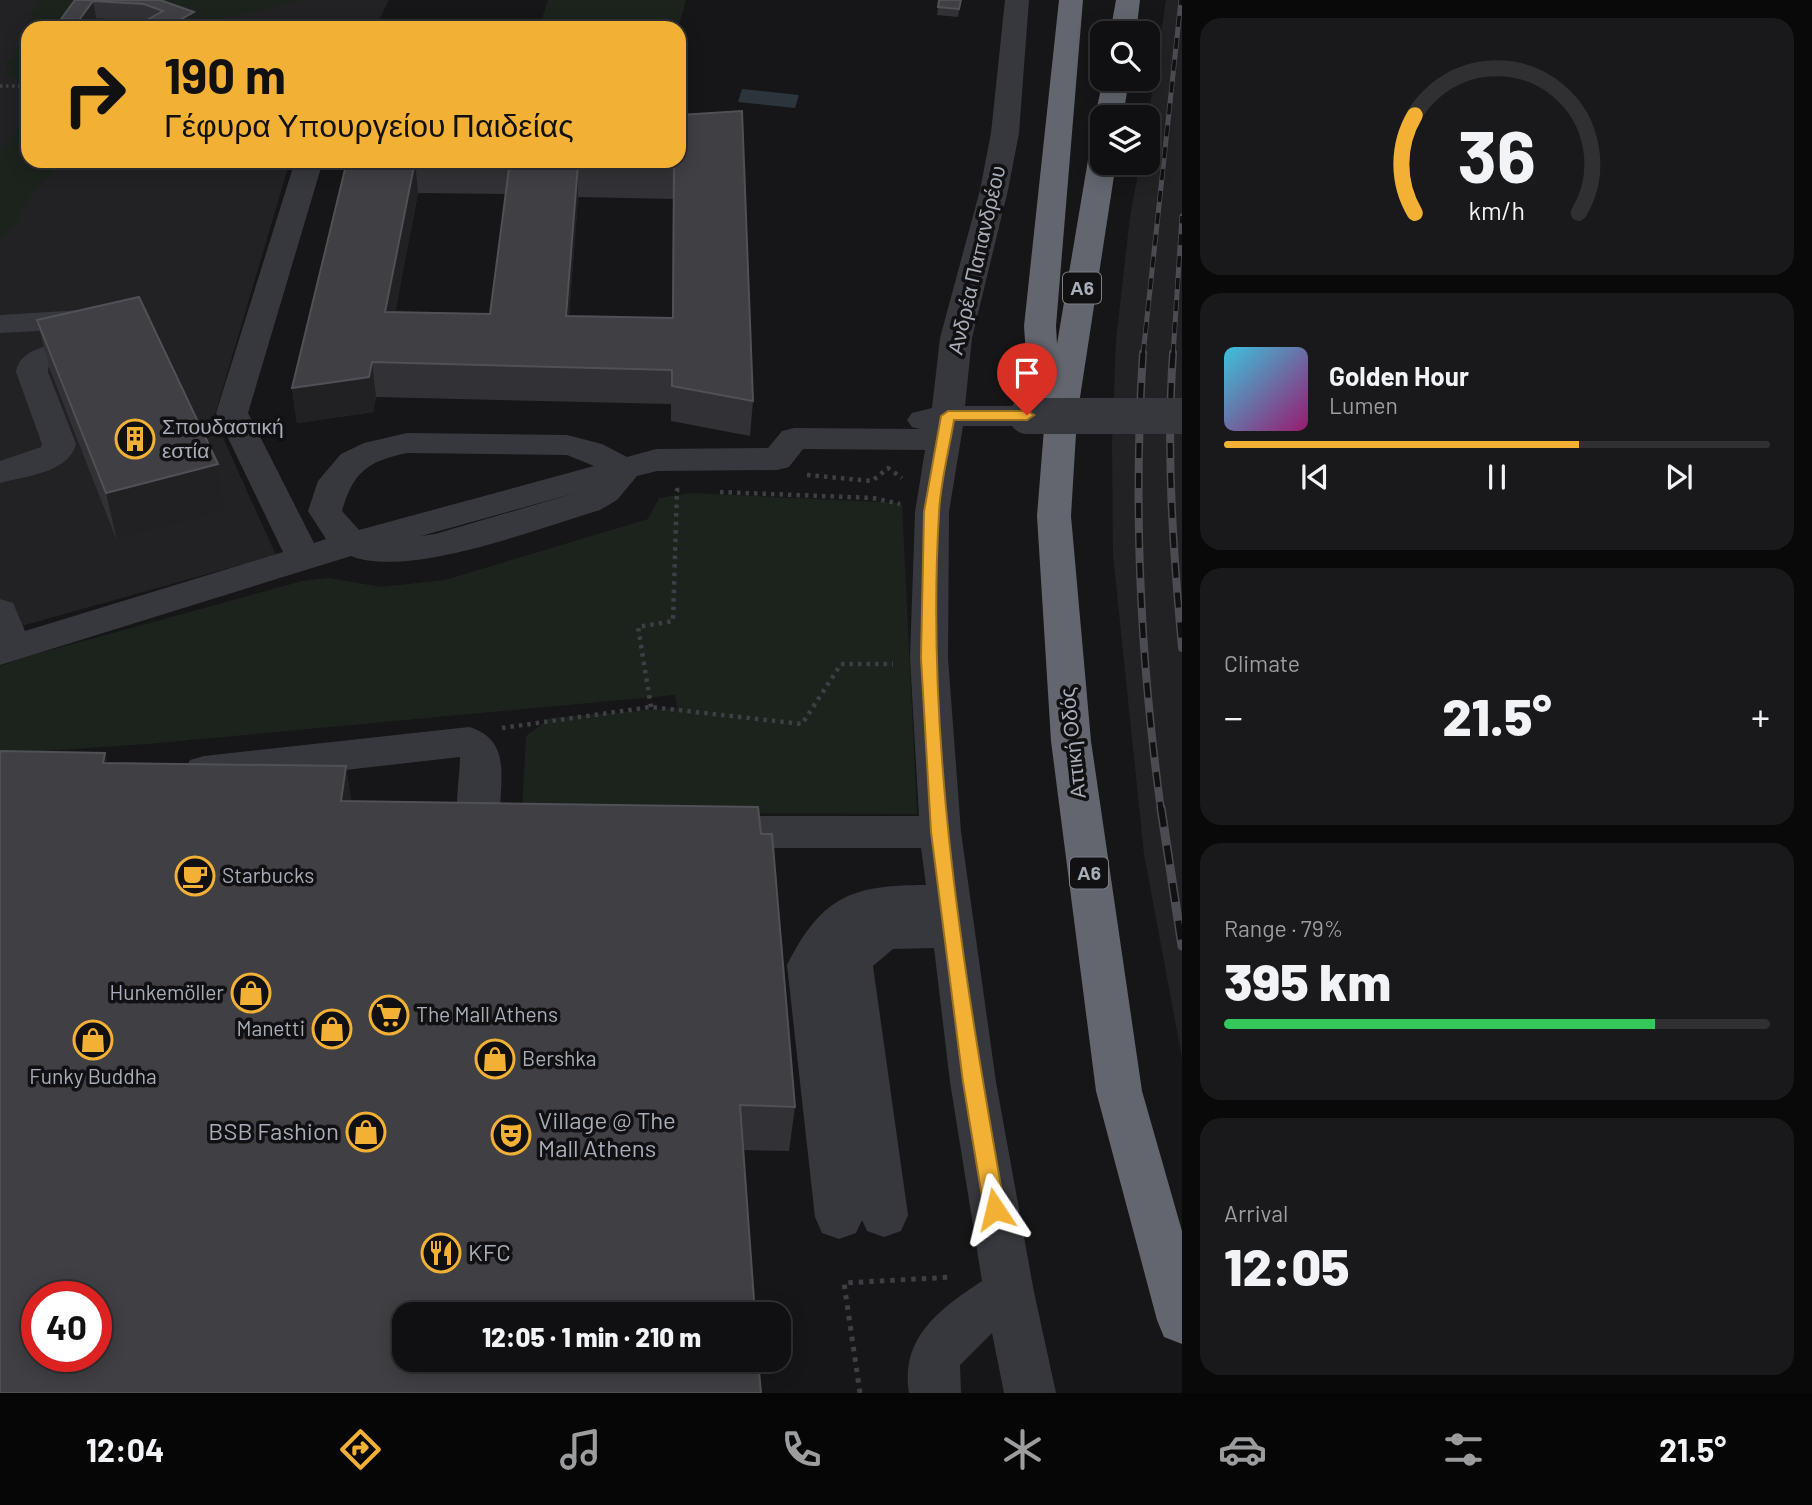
<!DOCTYPE html>
<meta charset="utf-8">
<style>
:root{--surface:#101012;--page:#19191b;--text:#f1f3f6;--muted:#9c9d9f;--line:#303032;--accent:#f2b134}
body{margin:0;font-family:Barlow,sans-serif;background:var(--page);color:var(--text);height:100vh;display:flex;flex-direction:column;font-size:26px;white-space:nowrap}
*{box-sizing:border-box;margin:0}
p{font-size:23px;color:var(--muted)}
.icon{flex:none;width:38px;height:38px;fill:none;stroke:currentColor;stroke-width:2;stroke-linecap:round;stroke-linejoin:round}
.map{position:relative;flex:1;overflow:hidden}
.drawer{display:flex;flex-direction:column;gap:18px;padding:18px;background:#09090a;width:630px}
.drawer>*{flex:none}
.hud{position:absolute;left:21px;top:21px;width:665px;height:147px;border-radius:21px;box-shadow:0 4px 18px #0003,0 0 0 2px var(--line);background:#f2b134;color:#111;overflow:hidden}
.tools{position:absolute;left:1090px;top:21px;display:grid;gap:14px}
.tools a{display:grid;place-items:center;width:70px;height:70px;border-radius:14px;background:var(--surface);box-shadow:0 4px 18px #0003,0 0 0 2px var(--line);font-size:35px}
.speed{position:absolute;left:21px;top:1281px;display:flex;gap:14px;font-size:35px;font-weight:700;text-align:center}
.speed>*{display:grid;place-content:center;width:91px;height:91px;border-radius:50%;background:var(--surface);box-shadow:0 4px 18px #0003,0 0 0 2px var(--line);line-height:1}
.speed .limit{border:10px solid #d22;background:#fff;color:#111}
.pin{position:absolute;display:grid;place-items:center;width:60px;height:60px;color:#fff;margin:-72px -30px;border-radius:50% 50% 50% 0;rotate:-45deg;box-shadow:0 0 7px #0007}
.pin .icon{rotate:45deg}
.me{position:absolute;width:77px;margin:-38px;rotate:350deg;stroke-linejoin:round;filter:drop-shadow(0 0 5px #0008)}
.turn{display:flex;align-items:center;gap:24px;height:147px;padding:0 28px;font-size:32px}
.turn .icon{width:91px;height:91px;stroke-width:2.5}
.turn b{display:block;font-size:49px;line-height:60px}
.big{font-size:52px;font-weight:800;line-height:1.1}
.drawer .card{flex:1;display:flex;flex-direction:column;justify-content:center;gap:10px;min-width:0;padding:0 24px;border-radius:21px;background:var(--page)}
.drawer .dial{align-items:center;gap:0}
.dial svg{height:182px;overflow:visible;fill:none;stroke:var(--line);stroke-width:7;stroke-linecap:round;text-anchor:middle}
.dial text{fill:var(--text);stroke:none}
.song{display:flex;align-items:center;gap:21px}
.cover{width:84px;height:84px;border-radius:10px;background:linear-gradient(135deg,hsl(190 70% 55%),hsl(320 70% 35%))}
.played{height:7px;border-radius:4px;background:linear-gradient(90deg,var(--accent) 65%,var(--line) 65%)}
.keys{display:flex;justify-content:space-around;direction:ltr}
.heat{display:flex;justify-content:space-between;align-items:center;font-size:38px;direction:ltr}
.charge{height:10px;border-radius:5px;background:linear-gradient(90deg,#34c759 79%,var(--line) 0)}
.trip{position:absolute;left:392px;top:1302px;width:399px;height:70px;border-radius:21px;background:var(--surface);box-shadow:0 4px 18px #0003,0 0 0 2px var(--line);font-weight:800;line-height:70px;text-align:center}
.dock{display:flex;height:112px;justify-content:space-around;align-items:center;background:#060607;color:var(--muted)}
.dock .icon{width:49px;height:49px}
.dock .current{color:var(--accent)}
.dock b{font-size:32px;color:var(--text)}
main{display:flex;flex:1;min-height:0}
.map>svg:first-child{display:block}
</style>
<main>
<div class="map">
<svg width="1182" height="1393" viewBox="0 0 1182 1393">
<rect width="100%" height="100%" fill="#161618"/>
<g fill="#222225">
<polygon points="0,0 389,0 375,28 28,28 28,161 290,161 214,418 276,555 0,632"/>
<polygon points="1166,0 1182,0 1182,1058 1144,854 1113,555 1112,444 1116,340 1130,217 1140,163 1148,163 1148,118"/>
</g>
<g fill="#1c231d">
<polygon points="39,0 105,0 72,28 29,28 28,20"/>
<polygon points="126,0 298,0 291,4 218,19 187,18"/>
<polygon points="548,0 686,0 678,28 539,28"/>
<polygon points="28,40 28,81 18,81 7,74 7,64"/>
<polygon points="28,117 28,161 62,163 28,200 17,221 0,241 0,149"/>
<polygon points="690,493 902,503 917,814 522,812 526,736 550,718 677,708 675,695 147,744 0,754 0,666 29,656 302,581 329,578 381,587 445,580 648,519 659,498"/>
</g>
<polygon fill="#2c353c" points="742,89 799,95 795,108 738,102"/>
<g fill="none" stroke-linecap="round" stroke-linejoin="round">
<polyline stroke="#3d3f44" stroke-width="3.5" stroke-dasharray="2.5 3.5" stroke-linecap="butt" points="0,86 28,86"/>
<g stroke="#3d3f44" stroke-width="4.5" stroke-dasharray="3.5 5" stroke-linecap="butt">
<polyline points="807,475 872,481 888,468 902,478"/>
<polyline points="720,492 873,498 900,504"/>
<polyline points="651,707 638,627 673,621 677,490 680,490"/>
<polyline points="502,728 651,707 802,724 841,664 893,664"/>
</g>
<polyline stroke="#3d3f44" stroke-width="5" stroke-dasharray="4.5 6" stroke-linecap="butt" points="860,1393 844,1283 953,1277"/>
<g fill="#37383d" fill-rule="evenodd">
<path d="M1005 0H1029L1019 133 1008 190 972 338 965 406H1027L1039 409 1043 416 1039 423 1027 426H963L949 512 948 658 961 832 996 1082 1034 1292 1056 1393H1004L992 1333 960 1365 961 1393H909C900 1337 940 1309 982 1281L950 1082 934 948 893 949 873 966 908 1215 901 1231 884 1237 867 1231 862 1220 856 1233 839 1239 822 1233 815 1217 787 965C822 897 850 885 926 885L921 848H707L692 843 686 832 692 821 707 816H919L910 658 915 512 925 450 803 449 789 467 777 470 657 471 637 476 617 500 600 510C539 528 409 579 351 556L0 665V599L13 603 25 631 283 552 216 413 295 161H323L248 413 314 543 326 539 308 511 318 481 341 454 364 443 407 433 567 435 602 444 627 457 656 449 768 448 782 431 794 428 920 429 912 427 907 420 912 413 932 408 940 338 980 190 991 133ZM407 453 567 455 594 466 359 530 342 511C353 472 368 461 407 453ZM579 492 435 534 421 536Z"/>
<path d="M82 310 101 317 110 337C102 360 68 358 48 368V372L76 444C69 473 25 476 0 483V461L41 447 42 444 16 372C20 345 58 346 78 337L76 329 0 333V315Z"/>
<path d="M469 727C512 740 500 778 500 815L522 820 528 831 522 842C501 849 466 852 459 824 454 808 460 775 460 757L204 786 190 782 184 771 190 760 204 756Z"/>
</g>
<g fill="#63666e" fill-rule="evenodd">
<polygon points="1059,0 1083,0 1056,326 1057,344 1088,160 1092,154 1102,152 1102,163 1116,163 1077,417 1071,516 1091,741 1142,1091 1182,1231 1182,1344 1164,1337 1157,1320 1096,1091 1051,741 1037,516 1045,416 1028,384 1024,326"/>
<polygon points="1116,0 1140,0 1136,33 1110,33"/>
<polygon points="1103,79 1129,79 1123,117 1102,117 1102,123 1095,117"/>
</g>
<defs>
<g id="rail-far2">
<polyline points="1143,355 1181,0"/>
<polyline points="1173,355 1182,216"/>
</g>
<g id="rail-far1">
<path d="M1143 353C1133 507 1140 658 1161 810"/>
<path d="M1173 353C1166 454 1173 548 1182 648"/>
</g>
<polyline id="rail" points="1161,808 1182,946"/>
</defs>
<use href="#rail-far2" stroke="#4a4c52" stroke-width="5"/>
<use href="#rail-far1" stroke="#4a4c52" stroke-width="8"/>
<use href="#rail" stroke="#4a4c52" stroke-width="9"/>
<use href="#rail-far2" stroke="#111113" stroke-width="3.5" stroke-dasharray="11" stroke-linecap="butt"/>
<use href="#rail-far1" stroke="#111113" stroke-width="5" stroke-dasharray="15" stroke-linecap="butt"/>
<use href="#rail" stroke="#111113" stroke-width="6" stroke-dasharray="19" stroke-linecap="butt"/>
<polyline stroke="#37383d" stroke-width="36" points="1027,416 1182,416"/>
</g>
<g fill="#323236" fill-rule="evenodd">
<polygon points="75,0 160,0 196,28 145,21 96,18 89,28 63,28 61,19"/>
<polygon points="939,0 961,0 958,17 937,15"/>
<path d="M347 161H679L753 401 750 436 671 421V404L376 397 373 412 297 423 292 388ZM418 193 506 194 490 314 395 312ZM578 197 673 199 672 318 569 316Z"/>
<polygon points="37,320 218,464 226,511 117,541 49,367"/>
<polygon points="108,763 346,766 351,801 761,834 795,1107 789,1151 743,1150 0,1393"/>
</g>
<g fill="#212124">
<polygon points="93,1 96,18 89,28 81,28 79,20"/>
<polygon points="194,12 196,28 165,28"/>
<polygon points="415,161 418,193 389,346 385,312"/>
<polygon points="578,164 578,197 566,350 566,316"/>
<polygon points="372,362 376,397 373,412 297,423 292,388"/>
<polygon points="218,464 226,511 117,541 106,493"/>
<polygon points="105,753 118,801 103,763"/>
<polygon points="346,766 353,814 341,801"/>
</g>
<g fill="#3f3f44" stroke="#4f5156" stroke-width="2" fill-rule="evenodd">
<polygon points="75,0 160,0 194,12 165,28 133,28 163,11 144,4 93,1 79,20 61,19"/>
<polygon points="939,0 961,0 959,9 938,7"/>
<path d="M742 111 753 401 672 386V370L372 362 369 377 292 388 347 161H415L385 312 490 314 510 161H492H679L680 115ZM578 164 674 166 673 318 566 316Z"/>
<polygon points="139,297 218,464 106,493 37,320"/>
<path d="M0 751 105 753 103 763 346 766 341 801 758 807 761 834H772L795 1107 740 1105 755 1314H404V1360H758L761 1393H0ZM37 1297H96V1356H37Z"/>
</g>
<path fill="#f2b134" stroke="#9d7322" stroke-width="2" d="M948 411H1027L1034 415 1027 420H954C949 451 940 483 939 514 925 746 965 981 1005 1209L1002 1216 995 1218 987 1216 984 1209 963 1082 931 832 921 658 924 512 941 416Z"/>
<defs>
<symbol id="building-ring" viewBox="-11 -11 22 22"><circle r="9.5" fill="#111113" stroke="#f2b134" stroke-width="1.5"/><path d="M-4-6H4V6H1V3H-1V6H-4ZM-2.5-4.3h1.7v1.8h-1.7ZM.8-4.3h1.7v1.8H.8ZM-2.5-1h1.7V.8h-1.7ZM.8-1h1.7V.8H.8Z" fill="#f2b134"/></symbol>
<symbol id="cafe-ring" viewBox="-11 -11 22 22"><circle r="9.5" fill="#111113" stroke="#f2b134" stroke-width="1.5"/><path d="M-5.5-4.5H6V0H3Q3 3.5 0 3.5H-2.5Q-5.5 3.5-5.5 0ZM3-3.2v2h1.7v-2ZM-6 4.5H4V6H-6Z" fill="#f2b134"/></symbol>
<symbol id="shop-ring" viewBox="-11 -11 22 22"><circle r="9.5" fill="#111113" stroke="#f2b134" stroke-width="1.5"/><path d="M-5-2.5h2.3a2.7 3.5 0 0 1 5.4 0H5L5.5 6h-11ZM-1.5-2.5h3a1.5 2.3 0 0 0-3 0Z" fill="#f2b134"/></symbol>
<symbol id="supermarket-ring" viewBox="-11 -11 22 22"><circle r="9.5" fill="#111113" stroke="#f2b134" stroke-width="1.5"/><path d="M-6-5.5h2.5l.6 2H6L4.5 2H-2.5L-4.4-4H-6ZM-1.5 3.2a1.3 1.3 0 1 0 .1 0ZM3 3.2a1.3 1.3 0 1 0 .1 0Z" fill="#f2b134"/></symbol>
<symbol id="theatre-ring" viewBox="-11 -11 22 22"><circle r="9.5" fill="#111113" stroke="#f2b134" stroke-width="1.5"/><path d="M-5-5.5Q0-4 5-5.5V0Q5 5 0 6Q-5 5-5 0ZM-3.3-2.5H-1v1.5H-3.3ZM1-2.5H3.3v1.5H1ZM-2.8 1Q0 5.5 2.8 1Z" fill="#f2b134"/></symbol>
<symbol id="restaurant-ring" viewBox="-11 -11 22 22"><circle r="9.5" fill="#111113" stroke="#f2b134" stroke-width="1.5"/><path d="M-5-6h1v4h1v-4h1v4h1v-4h1v5L-1.5 .5V6h-2V.5L-5-1ZM5-6V6H3V1.5H1.5Q1.5-4 5-6Z" fill="#f2b134"/></symbol>
</defs>
<g fill-rule="evenodd">
<use href="#building-ring" x="113" y="417" width="44" height="44"/>
<use href="#cafe-ring" x="173" y="854" width="44" height="44"/>
<use href="#shop-ring" x="229" y="971" width="44" height="44"/>
<use href="#supermarket-ring" x="367" y="993" width="44" height="44"/>
<use href="#shop-ring" x="310" y="1007" width="44" height="44"/>
<use href="#shop-ring" x="71" y="1018" width="44" height="44"/>
<use href="#shop-ring" x="473" y="1037" width="44" height="44"/>
<use href="#shop-ring" x="344" y="1110" width="44" height="44"/>
<use href="#theatre-ring" x="489" y="1113" width="44" height="44"/>
<use href="#restaurant-ring" x="419" y="1231" width="44" height="44"/>
</g>
<g text-anchor="middle" stroke-width="7" stroke-linejoin="round" paint-order="stroke">
<g fill="#111113" stroke="#7b7e86" stroke-width="2">
<rect x="1063" y="272.5" width="38" height="31" rx="5"/>
<rect x="1070" y="857.5" width="38" height="31" rx="5"/>
</g>
<g font-size="19" font-weight="bold" fill="#a8adb8">
<text x="1082" y="295">Α6</text>
<text x="1089" y="880">Α6</text>
</g>
<g font-size="21" fill="#a8adb8" stroke="#111113">
<text transform="translate(977 260) rotate(-77)" y="7">Ανδρέα Παπανδρέου</text>
<text transform="translate(1073 743) rotate(-96)" y="7">Αττική Οδός</text>
</g>
<g font-size="21" fill="#a8adb8" stroke="#111113" text-anchor="start">
<text x="162" y="434">Σπουδαστική<tspan x="162" dy="24">εστία</tspan></text>
<text x="222" y="883">Starbucks</text>
<text x="224" y="1000" text-anchor="end">Hunkemöller</text>
<text x="416" y="1022">The Mall Athens</text>
<text x="305" y="1036" text-anchor="end">Manetti</text>
<text x="522" y="1066">Bershka</text>
<text x="93" y="1084" text-anchor="middle">Funky Buddha</text>
</g>
<g font-size="24" fill="#a8adb8" stroke="#111113" text-anchor="start">
<text x="538" y="1129">Village @ The<tspan x="538" dy="28">Mall Athens</tspan></text>
<text x="339" y="1140" text-anchor="end">BSB Fashion</text>
<text x="468" y="1261">KFC</text>
</g>
</g>
</svg>
<div class="tools">
<a><svg class="icon" aria-label="search" viewBox="0 0 24 24"><circle cx="10" cy="10" r="6"/><path d="M15 15l6 6"/></svg></a>
<a><svg class="icon" aria-label="layers" viewBox="0 0 24 24"><path d="M12 4l9 5-9 5-9-5zM3 14l9 5 9-5"/></svg></a>
</div>
<div class="speed"><div class="limit">40</div></div>
<div class="pin" style="left:1027px;top:415px;background:#d93025"><svg class="icon" aria-label="arrive" viewBox="0 0 24 24"><path d="M6 21V4h12l-3 4 3 4H6"/></svg></div>
<svg class="me" style="left:995px;top:1209px" viewBox="-20 -20 40 40"><path d="M0-17L14 15 0 8-14 15z" fill="#f2b134" stroke="#fff" stroke-width="4"/></svg>
<div class="trip">12:05 · 1 min · 210 m</div>
<div class="hud">
<div class="turn"><svg class="icon" aria-label="right" viewBox="0 0 24 24"><path d="M7 20v-9h11M14 6l5 5-5 5"/></svg><div><b>190 m</b>Γέφυρα Υπουργείου Παιδείας</div></div>
</div>
</div>
<section class="drawer">
<div class="card dial"><svg viewBox="0 0 100 80">
<path d="M14 69A42 42 0 1 1 86 69"/>
<path d="M14 69A42 42 0 0 1 14 26" stroke="#f2b134"/>
<text x="50" y="56" font-size="32" font-weight="700">36</text>
<text x="50" y="72" font-size="11">km/h</text>
</svg></div>
<div class="card">
<div class="song"><i class="cover"></i><div><b>Golden Hour</b><p>Lumen</p></div></div>
<div class="played"></div>
<div class="keys"><svg class="icon" aria-label="previous" viewBox="0 0 24 24"><path d="M18 5L8 12l10 7zM5 5v14"/></svg><svg class="icon" aria-label="pause" viewBox="0 0 24 24"><path d="M8 5v14M16 5v14"/></svg><svg class="icon" aria-label="next" viewBox="0 0 24 24"><path d="M6 5l10 7-10 7zM19 5v14"/></svg></div>
</div>
<div class="card"><p>Climate</p>
<div class="heat"><a>−</a><b class="big">21.5°</b><a>+</a></div>
</div>
<div class="card"><p>Range · 79%</p><b class="big">395 km</b><div class="charge"></div></div>
<div class="card"><p>Arrival</p><b class="big">12:05</b></div>
</section>
</main>
<nav class="dock">
<b>12:04</b>
<svg class="icon current" aria-label="directions" viewBox="0 0 24 24"><path d="M12 3l9 9-9 9-9-9zM9 14v-3h6M13 9l2 2-2 2"/></svg>
<svg class="icon" aria-label="music" viewBox="0 0 24 24"><path d="M9 18V5l10-2v13"/><circle cx="6" cy="18" r="3"/><circle cx="16" cy="16" r="3"/></svg>
<svg class="icon" aria-label="phone" viewBox="0 0 24 24"><path d="M5 4h4l2 5-3 2q2 4 5 5l2-3 5 2v4C11 20 4 13 5 4z"/></svg>
<svg class="icon" aria-label="climate" viewBox="0 0 24 24"><path d="M12 3v18M4 7l16 10M4 17L20 7"/></svg>
<svg class="icon" aria-label="car" viewBox="0 0 24 24"><path d="M5 17H2v-5l4-1 3-4h7l3 4 3 1v5h-3M9 17h6M6 11h13"/><circle cx="7" cy="17" r="2"/><circle cx="17" cy="17" r="2"/></svg>
<svg class="icon" aria-label="filters" viewBox="0 0 24 24"><path d="M4 7h16M4 17h16"/><circle cx="9" cy="7" r="2"/><circle cx="15" cy="17" r="2"/></svg>
<b>21.5°</b>
</nav>
